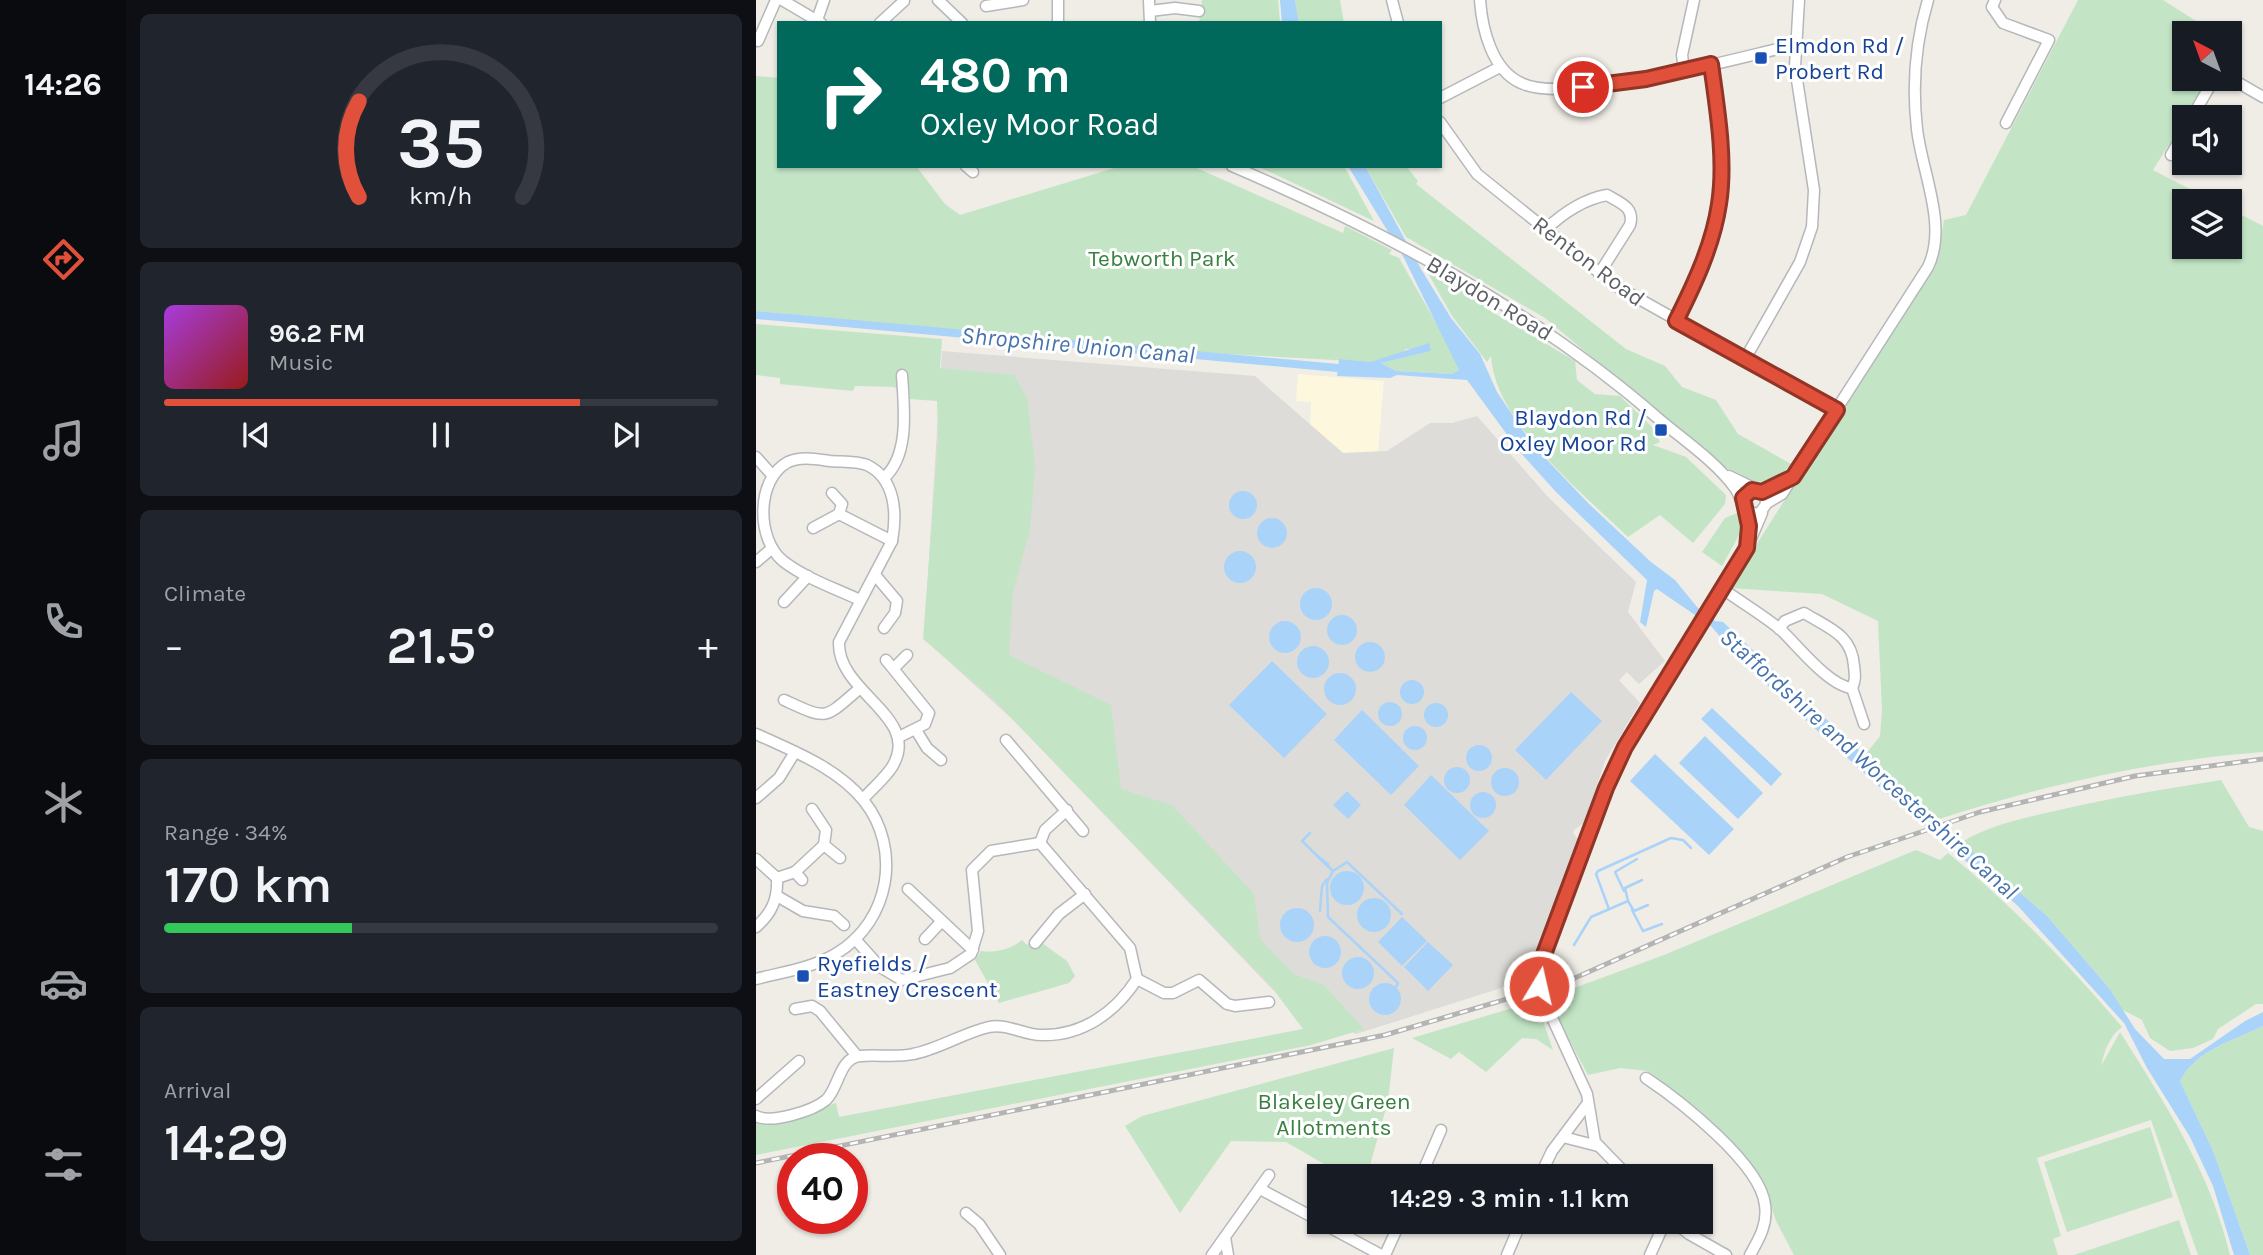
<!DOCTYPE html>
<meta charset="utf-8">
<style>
:root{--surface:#171b24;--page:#20242c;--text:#f1f3f6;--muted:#9ea1a6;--line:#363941;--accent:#e0503a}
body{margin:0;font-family:Karla,sans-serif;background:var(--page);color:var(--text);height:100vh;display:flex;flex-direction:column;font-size:26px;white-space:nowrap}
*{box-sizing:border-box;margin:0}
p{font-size:23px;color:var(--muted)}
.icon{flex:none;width:38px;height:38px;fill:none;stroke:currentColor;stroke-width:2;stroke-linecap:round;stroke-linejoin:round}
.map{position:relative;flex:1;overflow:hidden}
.panel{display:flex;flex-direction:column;gap:14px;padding:14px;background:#0d0f14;width:630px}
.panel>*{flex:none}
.hud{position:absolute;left:21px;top:21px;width:665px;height:147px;border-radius:0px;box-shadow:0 2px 5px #0004;background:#00695c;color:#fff;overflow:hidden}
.needle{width:46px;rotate:319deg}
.fabs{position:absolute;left:1416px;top:21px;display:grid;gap:14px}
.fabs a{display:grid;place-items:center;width:70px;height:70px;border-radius:0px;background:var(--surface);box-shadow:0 2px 5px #0004;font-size:35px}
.speed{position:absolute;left:21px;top:1143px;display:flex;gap:14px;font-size:35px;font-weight:700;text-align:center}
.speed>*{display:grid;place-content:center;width:91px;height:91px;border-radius:50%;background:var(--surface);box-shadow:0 2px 5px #0004;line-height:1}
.speed .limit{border:10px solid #d22;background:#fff;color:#111}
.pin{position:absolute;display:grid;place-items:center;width:60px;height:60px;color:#fff;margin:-30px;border:4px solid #fff;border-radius:50%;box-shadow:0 2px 7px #0007}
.me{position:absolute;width:77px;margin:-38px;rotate:9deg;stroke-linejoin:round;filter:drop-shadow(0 0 5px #0008)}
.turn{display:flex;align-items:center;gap:24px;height:147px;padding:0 28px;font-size:32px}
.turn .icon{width:91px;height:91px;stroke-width:2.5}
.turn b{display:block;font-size:49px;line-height:60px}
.big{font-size:52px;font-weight:600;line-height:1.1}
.panel .card{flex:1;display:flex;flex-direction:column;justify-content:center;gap:10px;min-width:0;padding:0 24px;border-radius:10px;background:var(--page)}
.panel .dial{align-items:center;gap:0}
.dial svg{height:182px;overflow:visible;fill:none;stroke:var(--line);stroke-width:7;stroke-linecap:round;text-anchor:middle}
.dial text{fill:var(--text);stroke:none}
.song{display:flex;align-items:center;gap:21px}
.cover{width:84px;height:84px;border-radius:10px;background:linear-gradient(135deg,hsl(280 70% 55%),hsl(0 70% 35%))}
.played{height:7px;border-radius:4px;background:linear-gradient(90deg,var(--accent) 75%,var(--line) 75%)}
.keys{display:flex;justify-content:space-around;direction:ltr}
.heat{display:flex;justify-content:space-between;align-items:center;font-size:38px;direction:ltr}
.charge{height:10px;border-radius:5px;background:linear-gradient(90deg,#34c759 34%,var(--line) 0)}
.trip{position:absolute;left:551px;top:1164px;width:406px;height:70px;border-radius:0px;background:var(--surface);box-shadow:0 2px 5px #0004;font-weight:600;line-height:70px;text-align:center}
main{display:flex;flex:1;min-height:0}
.menu{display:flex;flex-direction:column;width:126px;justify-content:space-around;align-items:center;background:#090b0e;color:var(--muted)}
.menu .icon{width:49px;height:49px}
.menu .selected{color:var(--accent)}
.menu b{font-size:32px;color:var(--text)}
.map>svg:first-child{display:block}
</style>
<main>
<nav class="menu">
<b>14:26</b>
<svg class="icon selected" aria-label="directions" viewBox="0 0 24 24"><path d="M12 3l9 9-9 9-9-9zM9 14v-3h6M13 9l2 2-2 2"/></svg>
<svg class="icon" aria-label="music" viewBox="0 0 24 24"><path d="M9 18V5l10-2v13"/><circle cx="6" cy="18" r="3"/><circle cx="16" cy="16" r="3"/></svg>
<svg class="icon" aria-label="phone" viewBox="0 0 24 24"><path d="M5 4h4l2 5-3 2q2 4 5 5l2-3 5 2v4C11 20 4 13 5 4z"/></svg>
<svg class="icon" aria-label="climate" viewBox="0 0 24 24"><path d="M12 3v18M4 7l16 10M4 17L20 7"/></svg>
<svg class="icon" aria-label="car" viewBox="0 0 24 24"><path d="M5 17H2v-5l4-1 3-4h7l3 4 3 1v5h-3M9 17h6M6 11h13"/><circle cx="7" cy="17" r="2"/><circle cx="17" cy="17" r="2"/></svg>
<svg class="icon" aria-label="filters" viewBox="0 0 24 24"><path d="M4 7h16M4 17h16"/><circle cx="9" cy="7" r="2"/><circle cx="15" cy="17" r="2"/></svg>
</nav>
<section class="panel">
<div class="card dial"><svg viewBox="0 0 100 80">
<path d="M14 69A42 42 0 1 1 86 69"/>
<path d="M14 69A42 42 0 0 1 14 27" stroke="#e0503a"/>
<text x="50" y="56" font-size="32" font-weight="700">35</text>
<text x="50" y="72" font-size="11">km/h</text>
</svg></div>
<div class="card">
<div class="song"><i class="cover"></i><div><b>96.2 FM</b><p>Music</p></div></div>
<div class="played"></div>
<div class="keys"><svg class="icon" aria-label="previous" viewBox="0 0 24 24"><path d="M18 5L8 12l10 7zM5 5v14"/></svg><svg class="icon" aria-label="pause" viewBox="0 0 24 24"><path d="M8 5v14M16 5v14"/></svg><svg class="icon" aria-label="next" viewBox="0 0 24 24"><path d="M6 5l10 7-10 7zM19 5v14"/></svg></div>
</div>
<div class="card"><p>Climate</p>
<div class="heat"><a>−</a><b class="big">21.5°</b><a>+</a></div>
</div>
<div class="card"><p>Range · 34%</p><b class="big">170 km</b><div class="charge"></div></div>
<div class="card"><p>Arrival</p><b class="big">14:29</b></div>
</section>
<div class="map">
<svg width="1507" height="1255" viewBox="0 0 1507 1255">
<rect width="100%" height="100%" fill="#efede6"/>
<polygon fill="#fcf7dd" points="542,374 628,381 622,452 587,453 554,425 555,402 540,401"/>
<polygon fill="#dedcd8" points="186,351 499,376 587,453 631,451 674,423 696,423 721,416 792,497 880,582 872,612 909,661 883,684 871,672 863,680 884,703 849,761 829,822 818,830 817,833 823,840 771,980 600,1034 517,990 257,720 168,639"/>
<g fill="#c3e5c5">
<polygon points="446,0 522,0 524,23 443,23"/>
<polygon points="539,0 584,0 588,23 543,23"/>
<path d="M1322 0H1407L1459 33H1428V79H1454L1397 170 1457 201H1428V247H1474V209L1507 226V752C1397 760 1285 786 1180 820L1110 754 1124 736 1126 710 1122 621 1066 594 973 588 1181 259 1188 220 1210 215Z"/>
<polygon points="0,76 23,78 23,166 160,166 189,204 204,215 365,166 436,166 587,233 589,226 636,250 633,254 643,258 700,358 703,370 696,374 640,371 625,363 674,351 650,349 645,353 614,362 399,350 0,311"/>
<polygon points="501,166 588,166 618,221"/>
<polygon points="609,166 650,166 662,181 660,184 870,349 909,366 926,387 960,400 982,434 1035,464 1021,479 1003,484 965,465 789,318 650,237"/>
<path d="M668 266 726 298 731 309 819 361 821 380 839 394 864 396 895 426 904 442 897 445 930 457 970 495 969 504 937 543 904 515 872 537C825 492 739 422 735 356L731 362 696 316Z"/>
<polygon points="0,324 186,339 184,368 258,375 271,398 279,466 274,530 257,592 253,655 355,705 365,789 416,805 498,894 504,939 538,974 568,985 608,1029 555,1045 0,1155 0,1123 39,1118 80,1103 83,1117 547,1029 514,985 235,697 167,639 182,440 181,401 154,399 151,371 146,369 140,376 144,390 138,387 99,386 97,391 24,384 24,378 0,375"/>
<polygon points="984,512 987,528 966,566 946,552 969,518"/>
<path d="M1465 780 1493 827 1507 831V1004H1500L1462 1029 1457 1039 1437 1048 1414 1051 1394 1038 1386 1020 1363 1008 1353 988 1291 916 1206 842C1234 825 1268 818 1299 811 1354 798 1409 789 1465 780Z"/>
<path d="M1160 850 1184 860 1192 853C1257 906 1313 965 1366 1027 1354 1035 1348 1052 1345 1066L1364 1032C1409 1104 1454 1171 1474 1255H1442L1395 1120 1281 1158 1305 1236 1297 1239 1302 1255H1038L1020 1221 1006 1179 947 1113 892 1071 864 1068 832 1075 791 998 908 955Z"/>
<path d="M279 938 311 961 319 976 313 983 243 1003 219 960 225 951C240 953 255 949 266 940L271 945Z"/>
<polygon points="780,1001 797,1050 780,1039 766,1038 730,1072 703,1052 695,1059 656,1038"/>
<path d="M1507 1026V1255H1494L1458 1153 1424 1081C1441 1049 1477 1041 1507 1026Z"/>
<polygon points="638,1048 632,1101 611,1176 589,1176 530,1142 475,1141 424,1213 369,1126 386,1116"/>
<polygon points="1394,1127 1417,1197 1311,1232 1288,1162"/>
<polygon points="1423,1220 1435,1255 1318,1255"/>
</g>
<g fill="#aad3fa">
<polygon points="524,0 539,0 543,23 526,23"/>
<path d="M592 166H609L665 269 695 318 724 354 741 392 776 444 832 503 895 562 919 580 941 607 959 621 967 622 1139 784 1291 916 1353 988 1379 1029 1408 1059H1434L1489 1021 1507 1012V1026C1477 1041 1441 1049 1424 1081L1458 1153 1494 1255H1478L1457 1186 1434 1137 1391 1068 1368 1023 1262 906 1120 784 986 662 955 626 901 589 898 591 890 627 884 622 891 580 800 492 763 451 711 380 641 375 634 378 581 376 583 359 614 362 673 343 675 351 625 363 640 371 696 374 703 370 648 258Z"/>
<circle cx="487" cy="505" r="14"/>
<circle cx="516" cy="533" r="15"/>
<circle cx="484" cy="567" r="16"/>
<circle cx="560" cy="604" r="16"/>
<circle cx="586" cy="630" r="15"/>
<circle cx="529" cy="637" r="16"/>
<circle cx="614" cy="657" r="15"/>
<circle cx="557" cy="662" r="16"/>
<polygon points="516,661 571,714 528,758 473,705"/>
<circle cx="584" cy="689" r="16"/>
<circle cx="656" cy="692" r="12"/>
<polygon points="815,692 846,721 790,780 759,750"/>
<circle cx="634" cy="714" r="12"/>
<circle cx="680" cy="715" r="12"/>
<polygon points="956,708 1026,774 1015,786 945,719"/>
<polygon points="606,710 663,766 635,795 578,740"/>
<circle cx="659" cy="738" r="12"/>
<polygon points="949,736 1007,793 982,819 923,763"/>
<circle cx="723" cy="758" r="13"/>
<polygon points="899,754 978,829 953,855 874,781"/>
<circle cx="701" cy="780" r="13"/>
<circle cx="749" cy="782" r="14"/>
<polygon points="675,775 733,831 704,860 648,805"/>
<polygon points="591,791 605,805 592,819 577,805"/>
<circle cx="727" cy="805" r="13"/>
<circle cx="591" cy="888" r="17"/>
<circle cx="618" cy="915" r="17"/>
<circle cx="541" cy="925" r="17"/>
<polygon points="646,917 671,941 646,966 622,942"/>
<circle cx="569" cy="952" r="16"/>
<polygon points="672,942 697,965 672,991 648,967"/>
<circle cx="602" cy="973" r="16"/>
<circle cx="629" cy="999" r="16"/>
</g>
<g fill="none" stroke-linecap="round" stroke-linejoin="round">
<g stroke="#aad3fa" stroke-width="2.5">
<polyline points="554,833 546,841 577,871 591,862 646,914"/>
<polyline points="561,856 573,867"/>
<polyline points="561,856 572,864"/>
<polyline points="577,871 571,883 572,917 642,983 640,987"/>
<polyline points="868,891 859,872 881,859"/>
<polyline points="872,901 878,911 892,905"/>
<polyline points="853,909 840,874 842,871 915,838 927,840 935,848"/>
<polyline points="876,910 887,931 906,924"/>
<polyline points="564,911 566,886 571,879"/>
<polyline points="818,945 835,917 872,901 869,888 886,880"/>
</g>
<polyline stroke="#aad3fa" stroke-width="8" points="0,315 593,369"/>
<defs>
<g id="minor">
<polyline points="26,0 65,23"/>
<polyline points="182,0 206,23"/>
<polyline points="393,0 394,23"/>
<polyline points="636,0 642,23"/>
<path d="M724 0C726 29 736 70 765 83 812 106 984 57 1039 45"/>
<polyline points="1239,0 1236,7 1247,23 1293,40 1250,123"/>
<polyline points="230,6 267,0"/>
<polyline points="394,11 419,8 443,11"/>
<polyline points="61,20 68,0"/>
<polyline points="124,23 148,1"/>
<polyline points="302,23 302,0"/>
<polyline points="2,41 20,0"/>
<polyline points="928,70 926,55 938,0"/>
<polyline points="1474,78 1507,97"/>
<polyline points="684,98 744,67"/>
<polyline points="1436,117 1458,79"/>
<polyline points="684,122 721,174 860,286 1081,410"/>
<polyline points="1415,155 1428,132"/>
<polyline points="210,166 217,172"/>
<path d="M476 166C630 232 778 310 904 420 929 441 959 461 979 488 984 495 985 504 990 511L1003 514 1011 503 1026 494 1172 267C1192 225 1166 173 1161 129 1156 85 1159 43 1172 0"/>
<path d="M789 230C806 214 828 199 851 195 864 203 879 207 874 225L843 274"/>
<path d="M921 322C938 284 957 245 963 204 970 160 961 108 955 64"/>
<polyline points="989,359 1044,262 1056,227 1058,190 1039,67 1043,0"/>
<polyline points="0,457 16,475"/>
<polyline points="973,476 1006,492 1011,503"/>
<path d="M128 478C154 455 148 408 146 375"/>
<polyline points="1006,492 1034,479"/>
<polyline points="990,511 992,544"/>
<polyline points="83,514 136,541"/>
<polyline points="57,528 83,514 86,504 76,493"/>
<polyline points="0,562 14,550"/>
<polyline points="119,575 141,601 139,613 128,628"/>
<path d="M967 589C986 603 1007 615 1025 630 1042 646 1073 686 1096 688 1100 680 1099 675 1098 666 1096 635 1073 628 1048 613L1029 621 1023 629"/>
<path d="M104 600C78 588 49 578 27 561 0 539 0 479 32 462 45 456 60 459 74 461 86 462 101 461 111 465 140 479 141 514 136 541L83 642C81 693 167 717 136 767 129 778 116 789 107 799"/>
<polyline points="28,602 52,576"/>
<polyline points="130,660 173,713 169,724 143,737"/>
<polyline points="138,668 151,655"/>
<polyline points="1096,688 1108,724"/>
<path d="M28 700C72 720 67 720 103 689"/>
<polyline points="160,730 171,748 185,760"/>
<path d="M0 734C37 751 82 768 108 801 146 849 134 921 81 953 57 968 27 972 0 979"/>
<polyline points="250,740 327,831"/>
<polyline points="0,798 23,778 39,752"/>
<polyline points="56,809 70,830 68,845 84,858"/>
<polyline points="284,843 289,830 311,810"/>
<polyline points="0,859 21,878 39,872 68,845"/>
<polyline points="39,872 46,880"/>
<polyline points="152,889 217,950"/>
<polyline points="21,896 47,911 78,916 88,925"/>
<path d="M0 927C16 913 22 899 21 878"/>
<polyline points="169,939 185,922"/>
<polyline points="279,943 303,914 329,894"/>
<polyline points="381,979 408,993 417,993 443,980 471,1004 479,1006 513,1002"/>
<polyline points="39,1009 56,1006 64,1011 101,1056"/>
<path d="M890 1078C923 1100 1005 1164 1009 1205 1012 1224 1003 1239 994 1255"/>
<polyline points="0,1099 43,1061"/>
<path d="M0 1116C15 1124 57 1111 70 1100 83 1088 83 1058 104 1056 121 1054 140 1058 157 1054 183 1049 207 1033 233 1027 251 1023 267 1035 285 1035 326 1036 359 1013 381 979L374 948 284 843 235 851 216 870 222 931 215 954 194 968 146 980 124 967 99 939"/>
<polyline points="807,1137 842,1146"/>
<polyline points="668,1171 684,1176"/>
<polyline points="665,1176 685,1130"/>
<polyline points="784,1176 796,1151 832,1103"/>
<polyline points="872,1176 839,1142 831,1094 787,998 782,973 831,837 869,747 991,548 1006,513"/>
<polyline points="504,1189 564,1221"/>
<polyline points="210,1213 223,1224 244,1255"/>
<polyline points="564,1222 625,1255"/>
<polyline points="918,1222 933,1234 970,1255"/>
<polyline points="469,1237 472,1255"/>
<polyline points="456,1255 513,1175"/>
<polyline points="629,1255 644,1222"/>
<polyline points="751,1255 765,1222"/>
<polyline points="894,1255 909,1222"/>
</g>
</defs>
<use href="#minor" stroke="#b6b7bb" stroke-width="13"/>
<use href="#minor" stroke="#fff" stroke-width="10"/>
<defs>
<polyline id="rail" points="0,1163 629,1035 812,981 1091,857 1224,812 1379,776 1507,759"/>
</defs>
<use href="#rail" stroke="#b4b4b5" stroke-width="5"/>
<use href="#rail" stroke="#fff" stroke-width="2.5" stroke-dasharray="8" stroke-linecap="butt"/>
</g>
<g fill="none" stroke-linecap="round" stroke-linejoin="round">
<defs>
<path id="route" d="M783 986 782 973 787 957 850 788 869 747 991 548 993 526 987 498 996 490 1006 492 1037 477 1081 410 920 321C938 285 957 245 963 204 970 160 961 108 955 64L890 79 827 87"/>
</defs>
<use href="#route" stroke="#923426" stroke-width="18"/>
<use href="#route" stroke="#e0503a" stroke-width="12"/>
</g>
<g fill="#1a4fb4" stroke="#fff" stroke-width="2.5">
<rect x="998" y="51" width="14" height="14" rx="3.5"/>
<rect x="898" y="423" width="14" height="14" rx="3.5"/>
<rect x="40" y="969" width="14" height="14" rx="3.5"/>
</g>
<g text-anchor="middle" stroke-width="6" stroke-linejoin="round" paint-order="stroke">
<g font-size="23" fill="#164399" stroke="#fff" text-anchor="start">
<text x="1019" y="53">Elmdon Rd /<tspan x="1019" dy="26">Probert Rd</tspan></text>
<text x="891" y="425" text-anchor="end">Blaydon Rd /<tspan x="891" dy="26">Oxley Moor Rd</tspan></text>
<text x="61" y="971">Ryefields /<tspan x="61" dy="26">Eastney Crescent</tspan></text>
</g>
<g font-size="23" fill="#398040" stroke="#fff">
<text x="406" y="266">Tebworth Park</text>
<text x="578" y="1109">Blakeley Green<tspan x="578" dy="26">Allotments</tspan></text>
</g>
<g font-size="23" fill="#5d6065" stroke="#fff">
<text transform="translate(833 261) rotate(37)" y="8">Renton Road</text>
<text transform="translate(734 298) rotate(31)" y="8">Blaydon Road</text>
</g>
<g font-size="24" font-style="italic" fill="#4773ad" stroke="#fff">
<text transform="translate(322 345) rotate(5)" y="8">Shropshire Union Canal</text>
<text transform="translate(1113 764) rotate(42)" y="8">Staffordshire and Worcestershire Canal</text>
</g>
</g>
</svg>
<div class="fabs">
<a><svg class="needle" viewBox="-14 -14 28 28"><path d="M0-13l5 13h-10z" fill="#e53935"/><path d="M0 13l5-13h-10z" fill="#9ea1a6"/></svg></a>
<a><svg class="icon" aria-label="sound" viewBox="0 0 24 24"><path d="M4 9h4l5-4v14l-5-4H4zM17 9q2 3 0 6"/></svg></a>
<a><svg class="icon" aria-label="layers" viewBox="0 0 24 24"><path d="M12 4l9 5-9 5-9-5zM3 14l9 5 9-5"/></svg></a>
</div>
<div class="speed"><div class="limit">40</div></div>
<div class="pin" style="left:827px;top:87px;background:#d93025"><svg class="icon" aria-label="arrive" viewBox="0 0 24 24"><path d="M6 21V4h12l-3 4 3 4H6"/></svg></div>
<svg class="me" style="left:783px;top:986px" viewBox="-20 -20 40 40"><circle r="17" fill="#e0503a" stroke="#fff" stroke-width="3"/><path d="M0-11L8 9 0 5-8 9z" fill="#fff"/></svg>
<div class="trip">14:29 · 3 min · 1.1 km</div>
<div class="hud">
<div class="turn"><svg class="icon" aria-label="right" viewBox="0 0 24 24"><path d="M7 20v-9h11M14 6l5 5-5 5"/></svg><div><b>480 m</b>Oxley Moor Road</div></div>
</div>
</div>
</main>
